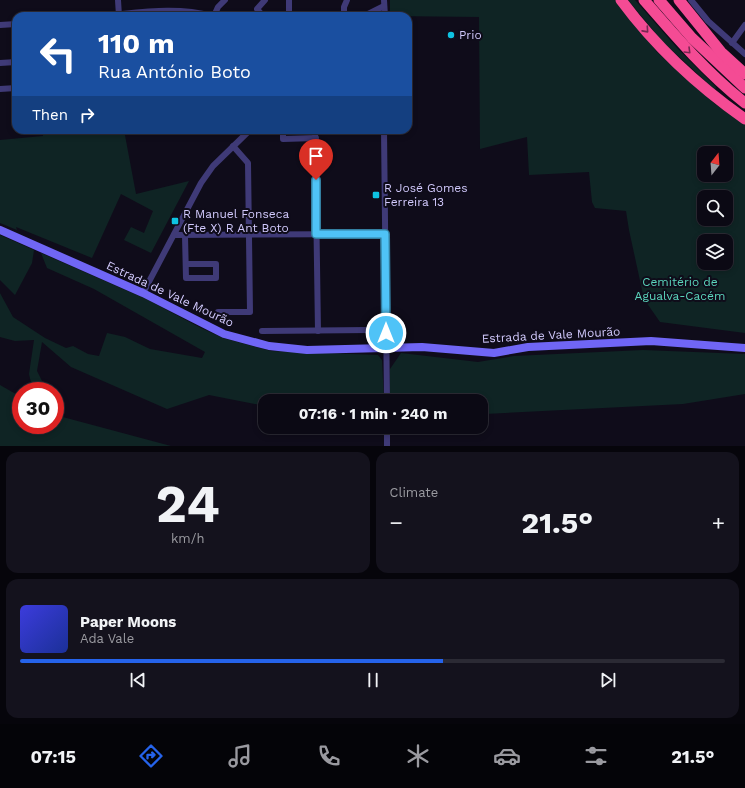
<!DOCTYPE html>
<meta charset="utf-8">
<style>
:root{--surface:#0b0914;--page:#14121d;--text:#f1f3f6;--muted:#9a9aa0;--line:#2b2a34;--accent:#2563eb}
body{margin:0;font-family:"Work Sans",sans-serif;background:var(--page);color:var(--text);height:100vh;display:flex;flex-direction:column;font-size:15px;white-space:nowrap}
*{box-sizing:border-box;margin:0}
p{font-size:13px;color:var(--muted)}
.icon{flex:none;width:22px;height:22px;fill:none;stroke:currentColor;stroke-width:2;stroke-linecap:round;stroke-linejoin:round}
.map{position:relative;height:446px;overflow:hidden}
.drawer{display:flex;flex-direction:column;gap:6px;padding:6px;background:#06050b;flex:1}
.drawer>*{flex:none}
.banner{position:absolute;left:12px;top:12px;width:400px;height:122px;border-radius:12px;box-shadow:0 2px 6px #0003,0 0 0 1px var(--line);background:#1a4fa0;color:#fff;overflow:hidden}
.needle{width:26px;rotate:17deg}
.buttons{position:absolute;left:697px;top:146px;display:grid;gap:8px}
.buttons a{display:grid;place-items:center;width:36px;height:36px;border-radius:8px;background:var(--surface);box-shadow:0 2px 6px #0003,0 0 0 1px var(--line);font-size:20px}
.speed{position:absolute;left:12px;top:382px;display:flex;gap:8px;font-size:20px;font-weight:700;text-align:center}
.speed>*{display:grid;place-content:center;width:52px;height:52px;border-radius:50%;background:var(--surface);box-shadow:0 2px 6px #0003,0 0 0 1px var(--line);line-height:1}
.speed .limit{border:6px solid #d22;background:#fff;color:#111}
.pin{position:absolute;display:grid;place-items:center;width:34px;height:34px;color:#fff;margin:-41px -17px;border-radius:50% 50% 50% 0;rotate:-45deg;box-shadow:0 0 4px #0007}
.pin .icon{rotate:45deg}
.me{position:absolute;width:44px;margin:-22px;rotate:0deg;stroke-linejoin:round;filter:drop-shadow(0 0 3px #0008)}
.turn{display:flex;align-items:center;gap:14px;height:84px;padding:0 20px;font-size:18px}
.turn .icon{width:52px;height:52px;stroke-width:2.5}
.turn b{display:block;font-size:28px;line-height:34px}
.then{display:flex;align-items:center;height:38px;padding:0 20px;background:#0003;gap:8px;font-size:15px}
.big{font-size:30px;font-weight:700;line-height:1.1}
.drawer .tile{flex:1;display:flex;flex-direction:column;justify-content:center;gap:6px;min-width:0;padding:0 14px;border-radius:12px;background:var(--page)}
.drawer .dial{align-items:center;gap:0}
.dial b{font-size:52px;line-height:1}
.song{display:flex;align-items:center;gap:12px}
.cover{width:48px;height:48px;border-radius:6px;background:linear-gradient(135deg,hsl(240 70% 55%),hsl(230 70% 35%))}
.played{height:4px;border-radius:2px;background:linear-gradient(90deg,var(--accent) 60%,var(--line) 60%)}
.keys{display:flex;justify-content:space-around;direction:ltr}
.heat{display:flex;justify-content:space-between;align-items:center;font-size:22px;direction:ltr}
.drawer .tiles{flex:1;display:grid;gap:6px;grid-template-columns:1fr 1fr}
.tile:last-child{grid-column:span 2}
.trip{position:absolute;left:258px;top:394px;width:230px;height:40px;border-radius:12px;background:var(--surface);box-shadow:0 2px 6px #0003,0 0 0 1px var(--line);font-weight:700;line-height:40px;text-align:center}
.menu{display:flex;height:64px;justify-content:space-around;align-items:center;background:#040408;color:var(--muted)}
.menu .icon{width:28px;height:28px}
.menu .on{color:var(--accent)}
.menu b{font-size:18px;color:var(--text)}
.map>svg:first-child{display:block}
</style>
<div class="map">
<svg width="745" height="446" viewBox="0 0 745 446">
<rect width="100%" height="100%" fill="#0f0c1a"/>
<g fill="#0f2424" fill-rule="evenodd">
<path d="M390 0H616L657 52 715 104 745 124V333L660 322 644 299 629 230 626 211 595 208 592 202 589 172 529 175 527 137 480 149 479 17 390 16ZM704 153H726V175H704ZM704 197H726V219H704ZM704 241H726V263H704Z"/>
<polygon points="628,0 635,0 677,48 716,87 715,90 662,41"/>
<polygon points="43,130 124,130 136,194 189,181 151,253 124,240 131,227 144,233 153,211 121,194 92,258 16,227 17,230 0,223 0,140 43,136"/>
<polygon points="0,235 34,250 32,263 15,295 0,280"/>
<polygon points="41,253 146,299 201,328 223,338 271,351 378,355 382,360 384,401 265,401 265,406 209,395 167,409 71,367 42,342 37,371 47,391 33,391 29,374 34,340 15,341 0,337 0,293 13,317 45,338 66,348 73,346 88,354 99,356 107,333 125,337 150,349 202,358 205,352 94,289 47,268"/>
<polygon points="643,350 745,354 745,394 683,404 485,414 481,414 481,401 390,401 390,369 401,353 478,362 514,356"/>
<polygon points="0,385 21,397 21,425 55,425 55,408 59,416 171,446 0,446"/>
</g>
<g fill="none" stroke-linecap="round" stroke-linejoin="round">
<g stroke="#3f3a77" stroke-width="6">
<polyline points="118,0 119,16"/>
<polyline points="289,0 289,16"/>
<polyline points="384,0 385,16"/>
<polyline points="691,0 708,21 745,54"/>
<path d="M101 16C138 13 175 6 212 16"/>
<polyline points="214,16 218,7 225,0"/>
<polyline points="263,16 257,9 265,0"/>
<polyline points="344,16 344,7 347,0"/>
<polyline points="364,16 384,6"/>
<polyline points="0,25 16,24"/>
<polyline points="732,43 745,25"/>
<polyline points="0,63 16,62"/>
<polyline points="0,89 16,88"/>
<polyline points="283,130 283,139 316,138"/>
<polyline points="315,130 318,331"/>
<polyline points="384,130 387,401"/>
<polyline points="174,235 385,234"/>
<polyline points="185,236 186,278 216,278 216,264 186,264"/>
<polyline points="143,293 201,183 213,166 250,130"/>
<polyline points="218,312 250,312 248,163 233,146"/>
<polyline points="262,331 370,330"/>
<polyline points="387,427 387,446"/>
</g>
<polyline stroke="#7066f5" stroke-width="8" points="0,230 143,293 224,334 269,346 307,350 422,347 494,353 528,347 651,341 745,348"/>
<g stroke="#f44b94" stroke-width="11">
<path d="M621 0C655 46 698 86 745 119"/>
<path d="M644 0C676 37 707 73 745 103"/>
<polyline points="659,0 692,38 745,88"/>
<polyline points="679,0 721,52 745,74"/>
</g>
</g>
<defs><path id="oneway-chevron" d="M-2-3.5L2.5 0L-2 3.5" fill="none" stroke-width="1.6" stroke-linecap="round" stroke-linejoin="round"/></defs>
<g stroke="#762851">
<use href="#oneway-chevron" transform="translate(646 30) rotate(48)"/>
<use href="#oneway-chevron" transform="translate(688 51) rotate(45)"/>
</g>
<g fill="none" stroke-linecap="round" stroke-linejoin="round">
<defs>
<polyline id="route" points="316,180 316,234 385,234 386,333"/>
</defs>
<use href="#route" stroke="#337fa1" stroke-width="10"/>
<use href="#route" stroke="#4fc3f7" stroke-width="7"/>
</g>
<g fill="#0ec3e2" stroke="#0f0c1a" stroke-width="1.5">
<circle cx="451" cy="35" r="4"/>
<rect x="372" y="191" width="8" height="8" rx="2"/>
<rect x="171" y="217" width="8" height="8" rx="2"/>
</g>
<g text-anchor="middle" stroke-width="4" stroke-linejoin="round" paint-order="stroke">
<g font-size="12" fill="#d1c9fc" stroke="#0f0c1a" text-anchor="start">
<text x="459" y="39">Prio</text>
<text x="384" y="192">R José Gomes<tspan x="384" dy="14">Ferreira 13</tspan></text>
<text x="183" y="218">R Manuel Fonseca<tspan x="183" dy="14">(Fte X) R Ant Boto</tspan></text>
</g>
<g font-size="12" fill="#5bd5bc" stroke="#0f0c1a">
<text x="680" y="286">Cemitério de<tspan x="680" dy="14">Agualva-Cacém</tspan></text>
</g>
<g font-size="12" fill="#d1c9fc" stroke="#0f0c1a">
<text transform="translate(170 294) rotate(25)" y="4">Estrada de Vale Mourão</text>
<text transform="translate(551 335) rotate(-3)" y="4">Estrada de Vale Mourão</text>
</g>
</g>
</svg>
<div class="buttons">
<a><svg class="needle" viewBox="-14 -14 28 28"><path d="M0-13l5 13h-10z" fill="#e53935"/><path d="M0 13l5-13h-10z" fill="#9a9aa0"/></svg></a>
<a><svg class="icon" aria-label="search" viewBox="0 0 24 24"><circle cx="10" cy="10" r="6"/><path d="M15 15l6 6"/></svg></a>
<a><svg class="icon" aria-label="layers" viewBox="0 0 24 24"><path d="M12 4l9 5-9 5-9-5zM3 14l9 5 9-5"/></svg></a>
</div>
<div class="speed"><div class="limit">30</div></div>
<div class="pin" style="left:316px;top:180px;background:#d93025"><svg class="icon" aria-label="arrive" viewBox="0 0 24 24"><path d="M6 21V4h12l-3 4 3 4H6"/></svg></div>
<svg class="me" style="left:386px;top:333px" viewBox="-20 -20 40 40"><circle r="17" fill="#4fc3f7" stroke="#fff" stroke-width="3"/><path d="M0-11L8 9 0 5-8 9z" fill="#fff"/></svg>
<div class="trip">07:16 · 1 min · 240 m</div>
<div class="banner">
<div class="turn"><svg class="icon" aria-label="left" viewBox="0 0 24 24"><path d="M17 20v-9H6M10 6l-5 5 5 5"/></svg><div><b>110 m</b>Rua António Boto</div></div>
<div class="then">Then<svg class="icon" aria-label="right" viewBox="0 0 24 24"><path d="M7 20v-9h11M14 6l5 5-5 5"/></svg></div>
</div>
</div>
<section class="drawer">
<div class="tiles">
<div class="tile dial"><b>24</b><p>km/h</p></div>
<div class="tile"><p>Climate</p>
<div class="heat"><a>−</a><b class="big">21.5°</b><a>+</a></div>
</div>
<div class="tile">
<div class="song"><i class="cover"></i><div><b>Paper Moons</b><p>Ada Vale</p></div></div>
<div class="played"></div>
<div class="keys"><svg class="icon" aria-label="previous" viewBox="0 0 24 24"><path d="M18 5L8 12l10 7zM5 5v14"/></svg><svg class="icon" aria-label="pause" viewBox="0 0 24 24"><path d="M8 5v14M16 5v14"/></svg><svg class="icon" aria-label="next" viewBox="0 0 24 24"><path d="M6 5l10 7-10 7zM19 5v14"/></svg></div>
</div>
</div>
</section>
<nav class="menu">
<b>07:15</b>
<svg class="icon on" aria-label="directions" viewBox="0 0 24 24"><path d="M12 3l9 9-9 9-9-9zM9 14v-3h6M13 9l2 2-2 2"/></svg>
<svg class="icon" aria-label="music" viewBox="0 0 24 24"><path d="M9 18V5l10-2v13"/><circle cx="6" cy="18" r="3"/><circle cx="16" cy="16" r="3"/></svg>
<svg class="icon" aria-label="phone" viewBox="0 0 24 24"><path d="M5 4h4l2 5-3 2q2 4 5 5l2-3 5 2v4C11 20 4 13 5 4z"/></svg>
<svg class="icon" aria-label="climate" viewBox="0 0 24 24"><path d="M12 3v18M4 7l16 10M4 17L20 7"/></svg>
<svg class="icon" aria-label="car" viewBox="0 0 24 24"><path d="M5 17H2v-5l4-1 3-4h7l3 4 3 1v5h-3M9 17h6M6 11h13"/><circle cx="7" cy="17" r="2"/><circle cx="17" cy="17" r="2"/></svg>
<svg class="icon" aria-label="filters" viewBox="0 0 24 24"><path d="M4 7h16M4 17h16"/><circle cx="9" cy="7" r="2"/><circle cx="15" cy="17" r="2"/></svg>
<b>21.5°</b>
</nav>
